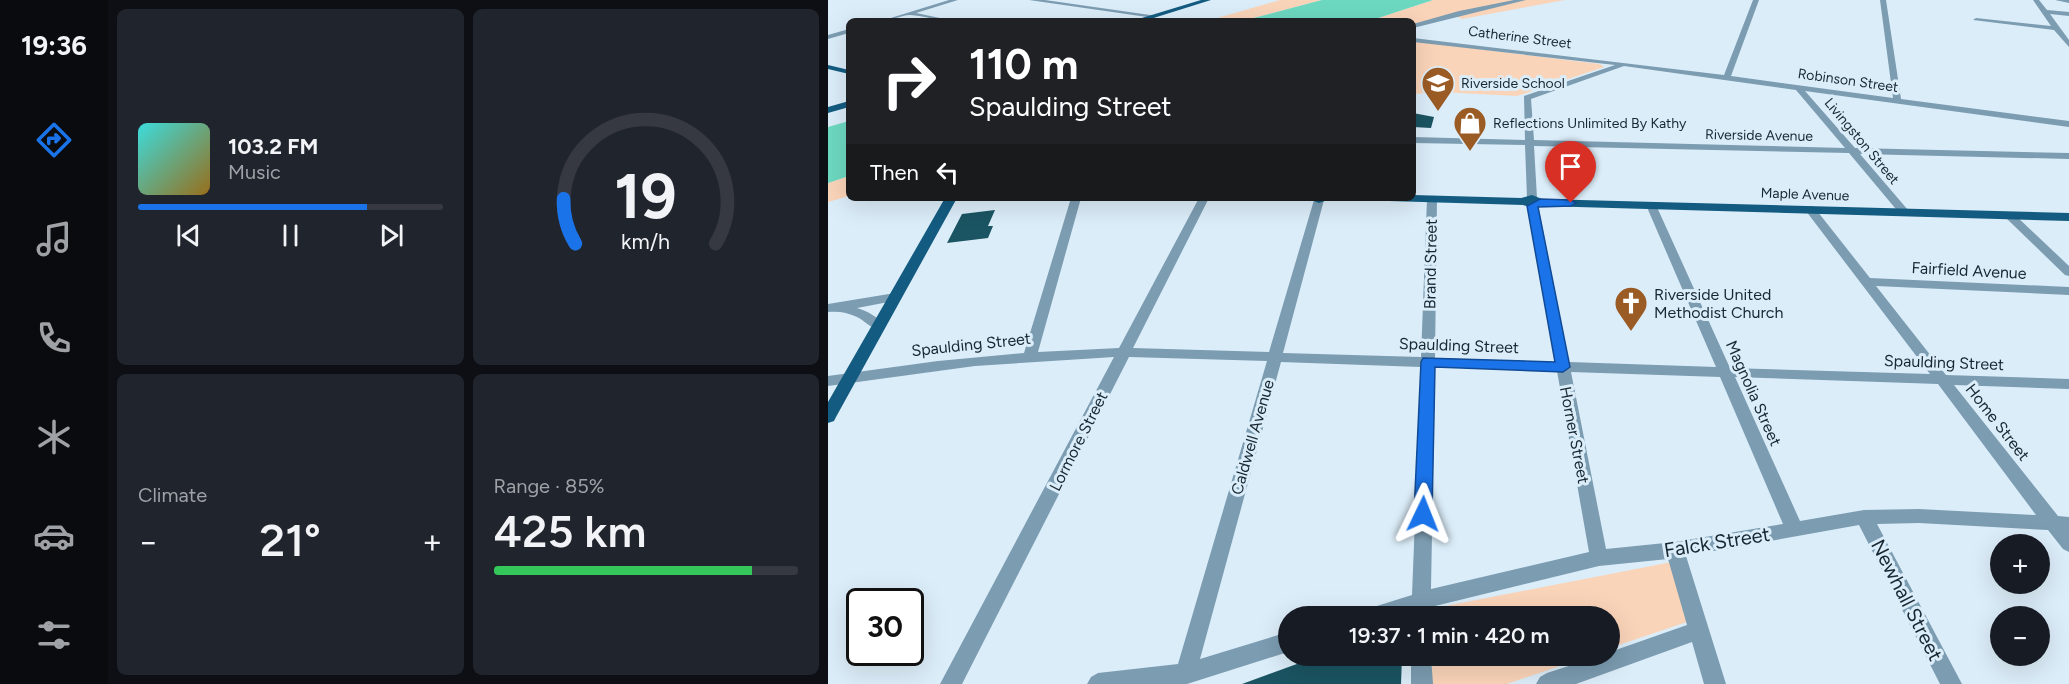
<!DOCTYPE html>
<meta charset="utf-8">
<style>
:root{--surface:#171b24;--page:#20242c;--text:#f1f3f6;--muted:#9ea1a6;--line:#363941;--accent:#1a73e8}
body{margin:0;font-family:Figtree,sans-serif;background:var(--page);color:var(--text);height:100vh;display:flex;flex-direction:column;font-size:22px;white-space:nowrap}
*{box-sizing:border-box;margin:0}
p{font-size:20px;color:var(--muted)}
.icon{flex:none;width:33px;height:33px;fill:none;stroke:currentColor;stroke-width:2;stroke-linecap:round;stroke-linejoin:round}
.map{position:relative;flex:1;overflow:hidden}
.details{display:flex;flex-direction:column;gap:9px;padding:9px;background:#0d0f14;width:720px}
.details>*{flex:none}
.banner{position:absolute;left:18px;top:18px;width:570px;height:183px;border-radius:9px;box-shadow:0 6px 24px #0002;background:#202124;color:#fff;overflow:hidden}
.buttons{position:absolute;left:1162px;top:534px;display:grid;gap:12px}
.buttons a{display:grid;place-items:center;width:60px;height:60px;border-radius:50%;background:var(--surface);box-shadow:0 6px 24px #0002;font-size:30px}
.speed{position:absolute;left:18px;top:588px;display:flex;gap:12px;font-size:30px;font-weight:700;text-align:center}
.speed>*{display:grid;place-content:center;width:78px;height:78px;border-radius:50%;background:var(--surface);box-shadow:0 6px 24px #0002;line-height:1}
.speed .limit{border:3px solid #111;border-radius:9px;background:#fff;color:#111}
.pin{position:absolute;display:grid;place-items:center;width:51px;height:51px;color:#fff;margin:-62px -26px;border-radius:50% 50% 50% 0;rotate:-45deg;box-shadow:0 0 6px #0007}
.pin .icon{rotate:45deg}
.me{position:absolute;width:66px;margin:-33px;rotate:2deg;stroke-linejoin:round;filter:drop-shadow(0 0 4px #0008)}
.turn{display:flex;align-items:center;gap:21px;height:126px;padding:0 24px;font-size:27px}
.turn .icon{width:78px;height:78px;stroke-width:2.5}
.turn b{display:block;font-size:42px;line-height:51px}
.then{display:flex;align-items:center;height:57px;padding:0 24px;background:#0003;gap:12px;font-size:22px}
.big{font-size:45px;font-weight:600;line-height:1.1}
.details .tile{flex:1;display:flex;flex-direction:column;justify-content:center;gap:9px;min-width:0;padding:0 21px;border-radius:9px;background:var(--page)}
.details .dial{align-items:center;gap:0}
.dial svg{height:156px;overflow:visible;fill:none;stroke:var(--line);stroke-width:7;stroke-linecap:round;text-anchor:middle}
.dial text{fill:var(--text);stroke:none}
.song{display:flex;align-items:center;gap:18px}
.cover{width:72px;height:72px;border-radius:9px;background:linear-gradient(135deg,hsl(180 70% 55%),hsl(40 70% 35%))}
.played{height:6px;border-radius:3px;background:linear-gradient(90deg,var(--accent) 75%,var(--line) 75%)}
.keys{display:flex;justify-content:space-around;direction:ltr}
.heat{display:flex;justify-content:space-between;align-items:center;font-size:33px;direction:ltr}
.charge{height:9px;border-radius:4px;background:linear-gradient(90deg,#34c759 85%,var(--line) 0)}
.details .tiles{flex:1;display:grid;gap:9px;grid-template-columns:repeat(2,1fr)}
.trip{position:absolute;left:450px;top:606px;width:342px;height:60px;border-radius:30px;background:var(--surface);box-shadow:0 6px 24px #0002;font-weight:600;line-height:60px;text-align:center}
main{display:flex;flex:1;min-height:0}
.tab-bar{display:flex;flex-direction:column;width:108px;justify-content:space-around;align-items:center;background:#090b0e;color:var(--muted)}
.tab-bar .icon{width:42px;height:42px}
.tab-bar .on{color:var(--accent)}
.tab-bar b{font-size:27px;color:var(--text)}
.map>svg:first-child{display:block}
</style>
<main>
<nav class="tab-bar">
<b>19:36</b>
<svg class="icon on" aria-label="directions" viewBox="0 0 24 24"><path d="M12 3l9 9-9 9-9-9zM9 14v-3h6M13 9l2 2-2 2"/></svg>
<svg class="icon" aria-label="music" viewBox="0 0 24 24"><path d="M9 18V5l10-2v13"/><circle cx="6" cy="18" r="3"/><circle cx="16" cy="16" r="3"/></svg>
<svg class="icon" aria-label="phone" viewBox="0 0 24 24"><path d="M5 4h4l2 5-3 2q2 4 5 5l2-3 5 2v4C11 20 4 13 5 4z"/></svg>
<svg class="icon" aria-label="climate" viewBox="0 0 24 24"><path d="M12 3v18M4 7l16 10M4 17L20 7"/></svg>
<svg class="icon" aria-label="car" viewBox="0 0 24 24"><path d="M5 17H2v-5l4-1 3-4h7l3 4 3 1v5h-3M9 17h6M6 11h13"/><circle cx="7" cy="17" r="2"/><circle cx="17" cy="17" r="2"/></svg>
<svg class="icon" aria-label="filters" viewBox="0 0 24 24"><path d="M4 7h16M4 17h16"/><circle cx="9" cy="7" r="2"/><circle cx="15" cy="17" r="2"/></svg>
</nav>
<section class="details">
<div class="tiles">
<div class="tile">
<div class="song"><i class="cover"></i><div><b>103.2 FM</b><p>Music</p></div></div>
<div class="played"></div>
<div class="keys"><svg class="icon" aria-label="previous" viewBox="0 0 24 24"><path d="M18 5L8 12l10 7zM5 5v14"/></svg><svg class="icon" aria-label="pause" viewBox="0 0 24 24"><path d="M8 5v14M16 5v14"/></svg><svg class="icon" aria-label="next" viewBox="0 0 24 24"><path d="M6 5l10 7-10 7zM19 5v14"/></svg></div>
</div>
<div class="tile dial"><svg viewBox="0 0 100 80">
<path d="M14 69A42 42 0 1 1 86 69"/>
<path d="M14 69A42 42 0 0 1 8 46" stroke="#1a73e8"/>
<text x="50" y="56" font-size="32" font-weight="700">19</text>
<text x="50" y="72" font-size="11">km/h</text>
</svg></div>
<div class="tile"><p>Climate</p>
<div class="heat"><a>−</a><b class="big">21°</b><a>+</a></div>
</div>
<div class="tile"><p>Range · 85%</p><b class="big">425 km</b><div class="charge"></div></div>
</div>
</section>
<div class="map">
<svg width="1241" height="684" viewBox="0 0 1241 684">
<rect width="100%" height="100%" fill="#dbedf9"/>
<g fill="#fad4b9">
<polygon points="452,0 494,0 414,21 379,21"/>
<polygon points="605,0 737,0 634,19 625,14 585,24 585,21 541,21"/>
<polygon points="585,41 772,64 776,67 689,96 612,92 585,94"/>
<polygon points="21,176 21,196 0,202 0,183"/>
<polygon points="844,562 859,622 782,648 782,616 607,616 607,608"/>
<polygon points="605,656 761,656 679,684 603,684"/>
</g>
<g fill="#6dd8c0">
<polygon points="494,0 605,0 541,21 414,21"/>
<polygon points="21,121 21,176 0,183 0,127"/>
</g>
<g fill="#1b5462">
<polygon points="585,113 606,117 603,128 585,127"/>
<polygon points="167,210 160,226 165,226 160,238 119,243 134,214"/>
<polygon points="491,656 574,656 573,684 414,684"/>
</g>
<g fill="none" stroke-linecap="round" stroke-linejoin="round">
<g fill="#7c9cb1" fill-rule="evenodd">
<path d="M121 0H130L88 13 126 21C111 21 96 16 82 15 73 15 63 21 53 21Z"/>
<polygon points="201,0 217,0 329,16 326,18"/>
<polygon points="686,0 698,0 585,28 585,24 631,11"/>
<path d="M925 0H931L903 76 1065 98 1052 0H1058L1073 99 1241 121V127L977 91 1027 148 1241 153V159L1032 154 1080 210V214H1072L1021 153 706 146 709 198 704 201 699 198 697 145 585 143V137L697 140 696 96 787 65 585 42V38L896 75ZM796 66 968 90 1017 148 706 140 703 99Z"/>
<polygon points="1205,0 1211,0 1219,10 1241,12 1241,16 1222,14 1241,40 1241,47 1226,30 1145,20 1148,18 1223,26"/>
<polygon points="1227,0 1241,0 1241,3"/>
<polygon points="21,29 21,33 0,39 0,35"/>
<path d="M604 196 609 199 607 358 727 362 700 205 705 202 710 205 741 362 888 367 818 205 823 202 828 205 902 368 1102 374 978 211 977 209 982 206 986 207 1042 278 1241 287V295L1048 286 1118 375 1241 379V389L1126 385 1230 516 1241 517V552L1235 549 1220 530 1091 523 1049 524 1134 684H1112L1031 525 858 556 898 684H876L864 642 748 684H708L712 677 719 673 771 656H782V652L859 625 840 559 771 566 603 607V616H583V613L571 616H533L536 610 584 595 593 367 453 362 372 659 460 632V652L359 684H259L263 677 270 673 350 664 439 361 301 357 134 684H112L286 357 147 366 0 386V376L110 361 196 353 243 198H253L210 352 291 348 371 198H381L305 348 441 352 486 200 495 198 496 200 455 353 593 357 599 199ZM607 367 729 371 761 552 603 589ZM743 372 892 377 955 524 847 542 778 549ZM907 377 1110 384 1208 515 1091 509 1036 510 972 521Z"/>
<polygon points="1181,212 1185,213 1241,266 1241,276 1237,275 1177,217 1177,213"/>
<path d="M67 293 73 297 71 300 29 308C39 311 50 317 57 325L55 328C43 331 38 321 29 317 19 312 10 311 0 312V304Z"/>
<polygon points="583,656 603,656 605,684 583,684"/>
</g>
<g fill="#135b80" fill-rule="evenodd">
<polygon points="373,0 383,0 316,21 304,21"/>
<polygon points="0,65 21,70 21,74 0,69"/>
<polygon points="21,101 21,107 0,113 0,107"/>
<polygon points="585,195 693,198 704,195 714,199 1241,213 1241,221 714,206 705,208 695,205 561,201 555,198 585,198"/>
<polygon points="117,198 129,198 8,417 6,421 0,423 0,402"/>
<polygon points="478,198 505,198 491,203"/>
</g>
</g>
<polygon fill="#1a73e8" stroke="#114b97" stroke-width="1.5" points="712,199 743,200 748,203 743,206 710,207 742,367 735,372 607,367 604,514 601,519 595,521 589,519 586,514 593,362 595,358 727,362 699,206"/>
<defs>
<symbol id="school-pin" viewBox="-11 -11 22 30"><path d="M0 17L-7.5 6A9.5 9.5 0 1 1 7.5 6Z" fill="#9b5b25" stroke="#dbedf9"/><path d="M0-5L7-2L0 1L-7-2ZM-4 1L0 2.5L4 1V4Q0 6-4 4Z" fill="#fff"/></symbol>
<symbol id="shop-pin" viewBox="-11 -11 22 30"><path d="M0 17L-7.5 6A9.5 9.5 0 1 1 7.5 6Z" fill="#9b5b25" stroke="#dbedf9"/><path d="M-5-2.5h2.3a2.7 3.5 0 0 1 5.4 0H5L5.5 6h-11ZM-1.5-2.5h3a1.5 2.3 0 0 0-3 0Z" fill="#fff"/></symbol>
<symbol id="church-pin" viewBox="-11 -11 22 30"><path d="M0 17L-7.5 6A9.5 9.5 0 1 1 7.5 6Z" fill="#9b5b25" stroke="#dbedf9"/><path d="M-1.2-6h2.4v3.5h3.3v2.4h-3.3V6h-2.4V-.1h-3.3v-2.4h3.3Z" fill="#fff"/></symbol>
</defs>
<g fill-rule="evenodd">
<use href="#school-pin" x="591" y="64" width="38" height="52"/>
<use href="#shop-pin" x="623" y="104" width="38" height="52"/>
<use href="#church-pin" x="784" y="284" width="38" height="52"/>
</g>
<g text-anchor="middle" stroke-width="6" stroke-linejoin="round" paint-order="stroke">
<g font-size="14" fill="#172833" stroke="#dbedf9">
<text transform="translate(692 37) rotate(7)" y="5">Catherine Street</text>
<text transform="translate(1020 80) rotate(8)" y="5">Robinson Street</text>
<text transform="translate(931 135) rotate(1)" y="5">Riverside Avenue</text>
<text transform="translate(1034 141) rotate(50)" y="5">Livingston Street</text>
<text transform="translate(977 194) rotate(2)" y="5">Maple Avenue</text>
</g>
<g font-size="14" fill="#172833" stroke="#dbedf9" text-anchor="start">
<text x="633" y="88">Riverside School</text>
<text x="665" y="128">Reflections Unlimited By Kathy</text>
</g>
<g font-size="16" fill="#172833" stroke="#dbedf9">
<text transform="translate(602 264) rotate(-89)" y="6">Brand Street</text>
<text transform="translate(1141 270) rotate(3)" y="6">Fairfield Avenue</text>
<text transform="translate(143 344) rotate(-6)" y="6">Spaulding Street</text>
<text transform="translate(631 345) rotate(2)" y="6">Spaulding Street</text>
<text transform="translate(1116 362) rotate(2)" y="6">Spaulding Street</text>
<text transform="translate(926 393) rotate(66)" y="6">Magnolia Street</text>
<text transform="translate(1170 422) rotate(52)" y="6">Home Street</text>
<text transform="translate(747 435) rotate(79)" y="6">Horner Street</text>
<text transform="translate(424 437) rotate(-74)" y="6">Caldwell Avenue</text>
<text transform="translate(250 441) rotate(-63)" y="6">Lormore Street</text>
</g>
<g font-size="16" fill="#172833" stroke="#dbedf9" text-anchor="start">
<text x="826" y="300">Riverside United<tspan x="826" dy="18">Methodist Church</tspan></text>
</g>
<g font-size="20" fill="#172833" stroke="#dbedf9">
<text transform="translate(889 542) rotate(-9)" y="7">Falck Street</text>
<text transform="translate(1079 600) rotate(63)" y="7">Newhall Street</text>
</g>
</g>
</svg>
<div class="buttons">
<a>+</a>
<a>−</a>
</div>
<div class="speed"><div class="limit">30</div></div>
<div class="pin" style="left:743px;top:203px;background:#d93025"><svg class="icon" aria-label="arrive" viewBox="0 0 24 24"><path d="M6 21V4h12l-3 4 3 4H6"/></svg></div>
<svg class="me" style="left:595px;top:514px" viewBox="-20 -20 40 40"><path d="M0-17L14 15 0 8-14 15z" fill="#1a73e8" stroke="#fff" stroke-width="4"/></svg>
<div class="trip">19:37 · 1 min · 420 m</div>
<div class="banner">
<div class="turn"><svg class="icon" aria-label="right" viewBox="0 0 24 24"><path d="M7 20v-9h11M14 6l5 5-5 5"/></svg><div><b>110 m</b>Spaulding Street</div></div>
<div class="then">Then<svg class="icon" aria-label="left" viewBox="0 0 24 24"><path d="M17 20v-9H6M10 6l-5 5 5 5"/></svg></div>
</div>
</div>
</main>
